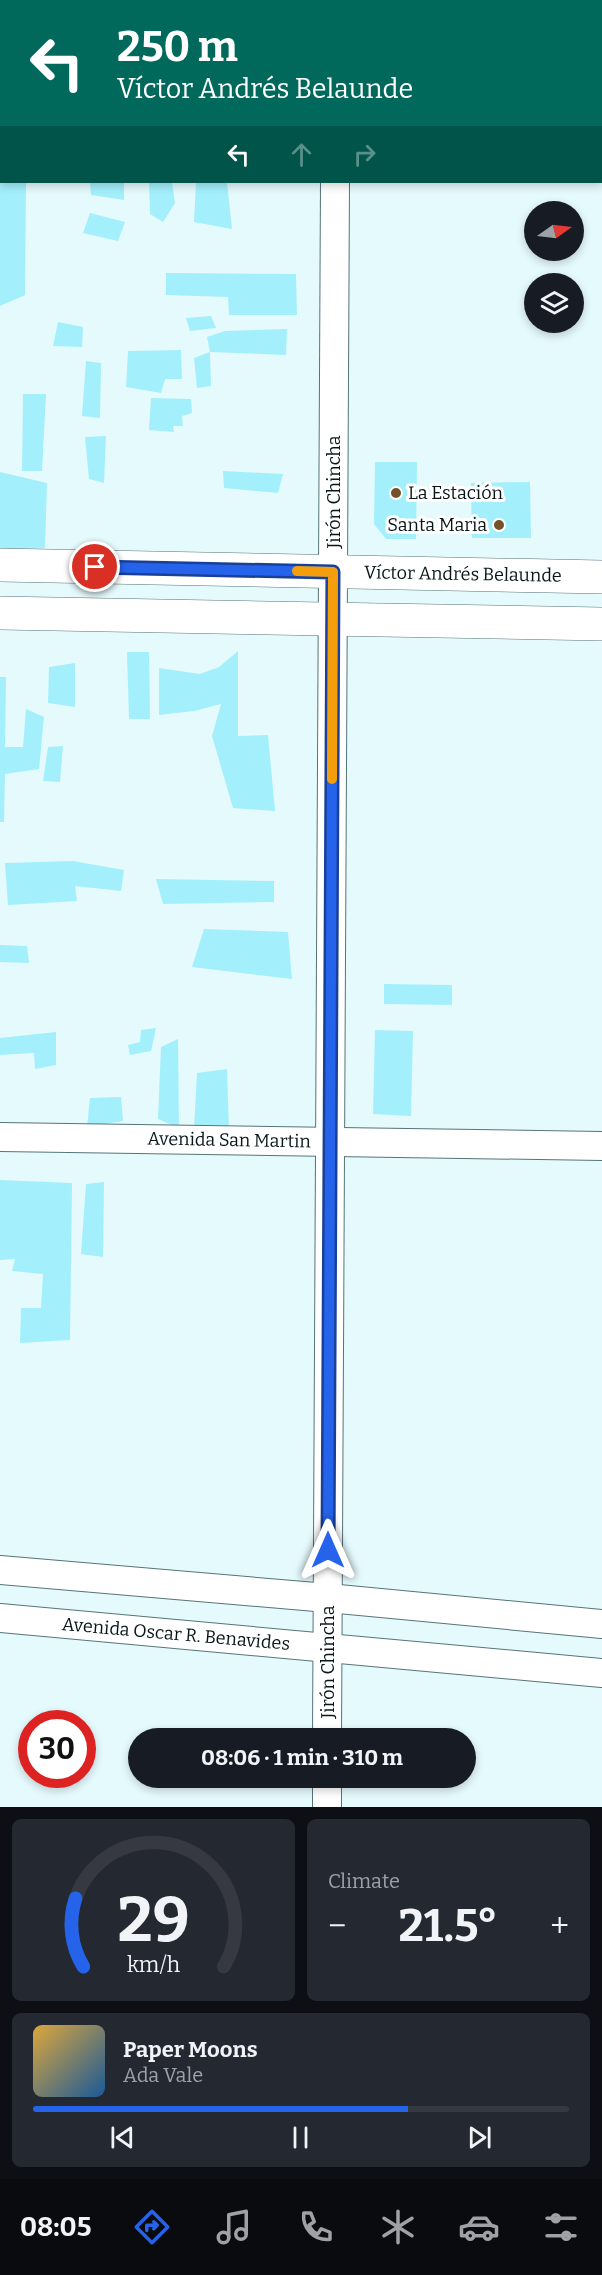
<!DOCTYPE html>
<meta charset="utf-8">
<style>
:root{--surface:#171b24;--page:#242831;--text:#f1f3f6;--muted:#9ea1a6;--line:#363941;--accent:#2563eb}
body{margin:0;font-family:Bitter,serif;background:var(--page);color:var(--text);height:100vh;display:flex;flex-direction:column;font-size:22px;white-space:nowrap}
*{box-sizing:border-box;margin:0}
p{font-size:20px;color:var(--muted)}
.icon{flex:none;width:33px;height:33px;fill:none;stroke:currentColor;stroke-width:2;stroke-linecap:round;stroke-linejoin:round}
.map{position:relative;height:1807px;overflow:hidden}
.sheet{display:flex;flex-direction:column;gap:12px;padding:12px;background:#0d0f14;flex:1}
.sheet>*{flex:none}
.top-card{position:absolute;left:0px;top:0px;width:603px;height:183px;box-shadow:0 3px 9px #0003;background:#00695c;color:#fff;overflow:hidden}
.needle{width:39px;rotate:76deg}
.buttons{position:absolute;left:524px;top:201px;display:grid;gap:12px}
.buttons a{display:grid;place-items:center;width:60px;height:60px;border-radius:50%;background:var(--surface);box-shadow:0 3px 9px #0003;font-size:30px}
.speed{position:absolute;left:18px;top:1710px;display:flex;gap:12px;font-size:30px;font-weight:700;text-align:center}
.speed>*{display:grid;place-content:center;width:78px;height:78px;border-radius:50%;background:var(--surface);box-shadow:0 3px 9px #0003;line-height:1}
.speed .limit{border:9px solid #d22;background:#fff;color:#111}
.pin{position:absolute;display:grid;place-items:center;width:51px;height:51px;color:#fff;margin:-26px;border:3px solid #fff;border-radius:50%;box-shadow:0 2px 6px #0007}
.me{position:absolute;width:66px;margin:-33px;rotate:0deg;stroke-linejoin:round;filter:drop-shadow(0 0 4px #0008)}
.turn{display:flex;align-items:center;gap:21px;height:126px;padding:0 18px;font-size:27px}
.turn .icon{width:78px;height:78px;stroke-width:2.5}
.turn b{display:block;font-size:42px;line-height:51px}
.lanes{display:flex;align-items:center;height:57px;padding:0 18px;background:#0003;justify-content:center;gap:30px;direction:ltr}
.lanes .off{opacity:.35}
.big{font-size:45px;font-weight:700;line-height:1.1}
.sheet .tile{flex:1;display:flex;flex-direction:column;justify-content:center;gap:9px;min-width:0;padding:0 21px;border-radius:9px;background:var(--page)}
.sheet .dial{align-items:center;gap:0}
.dial svg{height:156px;overflow:visible;fill:none;stroke:var(--line);stroke-width:7;stroke-linecap:round;text-anchor:middle}
.dial text{fill:var(--text);stroke:none}
.song{display:flex;align-items:center;gap:18px}
.cover{width:72px;height:72px;border-radius:9px;background:linear-gradient(135deg,hsl(40 70% 55%),hsl(210 70% 35%))}
.played{height:6px;border-radius:3px;background:linear-gradient(90deg,var(--accent) 70%,var(--line) 70%)}
.keys{display:flex;justify-content:space-around;direction:ltr}
.heat{display:flex;justify-content:space-between;align-items:center;font-size:33px;direction:ltr}
.sheet .tiles{flex:1;display:grid;gap:12px;grid-template-columns:1fr 1fr}
.tile:last-child{grid-column:span 2}
.trip{position:absolute;left:128px;top:1728px;width:348px;height:60px;border-radius:30px;background:var(--surface);box-shadow:0 3px 9px #0003;font-weight:700;line-height:60px;text-align:center}
.dock{display:flex;height:96px;justify-content:space-around;align-items:center;background:#090b0e;color:var(--muted)}
.dock .icon{width:42px;height:42px}
.dock .selected{color:var(--accent)}
.dock b{font-size:27px;color:var(--text)}
.map>svg:first-child{display:block}
</style>
<div class="map">
<svg width="602" height="1807" viewBox="0 0 602 1807">
<rect width="100%" height="100%" fill="#e5fafd"/>
<g fill="#a4effc">
<polygon points="0,182 26,182 25,295 0,306"/>
<polygon points="90,182 124,182 124,200 91,195"/>
<polygon points="149,182 172,182 175,203 163,222 150,214"/>
<polygon points="196,182 227,182 232,229 194,222"/>
<polygon points="90,213 125,222 118,241 83,233"/>
<polygon points="166,273 296,274 297,315 229,315 228,297 166,295"/>
<polygon points="211,316 216,328 190,331 186,318"/>
<polygon points="58,322 83,327 82,347 53,346"/>
<polygon points="287,329 286,355 210,352 207,337 225,331"/>
<polygon points="181,350 182,379 165,379 161,393 126,387 128,351"/>
<polygon points="210,352 211,386 197,388 194,358"/>
<polygon points="86,361 101,363 100,418 82,416"/>
<polygon points="23,394 46,394 42,471 22,471"/>
<polygon points="151,398 191,399 192,413 182,416 183,426 173,426 174,432 149,430"/>
<polygon points="106,436 104,483 89,479 85,437"/>
<polygon points="375,462 417,462 416,539 386,539 374,524"/>
<polygon points="223,471 283,474 278,493 224,488"/>
<polygon points="0,472 47,483 45,548 0,549"/>
<polygon points="530,482 531,538 472,538 471,483"/>
<polygon points="238,651 238,736 268,735 275,811 233,808 212,736 221,704 194,711 159,715 159,668 200,674 219,667"/>
<polygon points="127,652 149,652 150,719 129,719"/>
<polygon points="75,663 75,707 48,703 49,667"/>
<polygon points="0,677 6,677 5,747 23,747 26,709 44,717 39,769 5,774 4,822 0,822"/>
<polygon points="63,746 60,782 43,781 48,747"/>
<polygon points="73,861 124,870 121,891 75,886 77,901 8,905 5,863"/>
<polygon points="156,879 274,881 274,902 163,904"/>
<polygon points="204,929 288,932 292,979 192,967"/>
<polygon points="0,945 27,946 29,963 0,962"/>
<polygon points="384,984 452,985 452,1005 384,1004"/>
<polygon points="156,1028 151,1051 130,1055 128,1045 140,1042 141,1030"/>
<polygon points="375,1030 413,1031 411,1116 373,1114"/>
<polygon points="56,1032 56,1065 35,1069 34,1053 0,1055 0,1038"/>
<polygon points="178,1039 179,1128 158,1119 161,1047"/>
<polygon points="227,1069 229,1129 194,1129 197,1073"/>
<polygon points="121,1097 123,1121 87,1127 90,1098"/>
<polygon points="0,1180 72,1183 70,1340 20,1343 21,1308 41,1308 43,1274 12,1271 15,1259 0,1260"/>
<polygon points="104,1182 103,1257 81,1254 86,1184"/>
</g>
<g fill="none" stroke-linecap="round" stroke-linejoin="round">
<defs>
<g id="street">
<polyline points="337,2 337,0"/>
<polyline points="0,36 2,36"/>
<polyline points="0,92 2,92"/>
<polyline points="0,1137 602,1146"/>
<polyline points="0,1570 328,1598 602,1624"/>
<polyline points="0,1618 602,1673"/>
<polyline points="327,1738 335,182"/>
<polyline points="327,1807 327,1778"/>
</g>
<g id="primary">
<polyline points="0,565 602,577"/>
<polyline points="0,613 602,624"/>
</g>
</defs>
<use href="#street" stroke="#557479" stroke-width="30"/>
<use href="#primary" stroke="#557479" stroke-width="34"/>
<use href="#street" stroke="#fff" stroke-width="28"/>
<use href="#primary" stroke="#fff" stroke-width="33"/>
</g>
<g fill="none" stroke-linecap="round" stroke-linejoin="round">
<defs>
<polyline id="route" points="95,567 333,572 328,1550"/>
</defs>
<use href="#route" stroke="#184099" stroke-width="15"/>
<use href="#route" stroke="#2563eb" stroke-width="10"/>
<polyline stroke="#f59e0b" stroke-width="10" points="297,571 333,572 332,779"/>
</g>
<g fill="#735229" stroke="#fff" stroke-width="2">
<circle cx="396" cy="493" r="6"/>
<circle cx="499" cy="525" r="6"/>
</g>
<g text-anchor="middle" stroke-width="6" stroke-linejoin="round" paint-order="stroke">
<g font-size="18" fill="#091618" stroke="#fff">
<text transform="translate(334 492) rotate(-90)" y="6">Jirón Chincha</text>
<text transform="translate(463 574) rotate(1)" y="6">Víctor Andrés Belaunde</text>
<text transform="translate(229 1140) rotate(1)" y="6">Avenida San Martin</text>
<text transform="translate(176 1634) rotate(5)" y="6">Avenida Oscar R. Benavides</text>
<text transform="translate(328 1662) rotate(-90)" y="6">Jirón Chincha</text>
</g>
<g font-size="18" fill="#091618" stroke="#fff" text-anchor="start">
<text x="408" y="499">La Estación</text>
<text x="487" y="531" text-anchor="end">Santa Maria</text>
</g>
</g>
</svg>
<div class="buttons">
<a><svg class="needle" viewBox="-14 -14 28 28"><path d="M0-13l5 13h-10z" fill="#e53935"/><path d="M0 13l5-13h-10z" fill="#9ea1a6"/></svg></a>
<a><svg class="icon" aria-label="layers" viewBox="0 0 24 24"><path d="M12 4l9 5-9 5-9-5zM3 14l9 5 9-5"/></svg></a>
</div>
<div class="speed"><div class="limit">30</div></div>
<div class="pin" style="left:95px;top:567px;background:#d93025"><svg class="icon" aria-label="arrive" viewBox="0 0 24 24"><path d="M6 21V4h12l-3 4 3 4H6"/></svg></div>
<svg class="me" style="left:328px;top:1550px" viewBox="-20 -20 40 40"><path d="M0-17L14 15 0 8-14 15z" fill="#2563eb" stroke="#fff" stroke-width="4"/></svg>
<div class="trip">08:06 · 1 min · 310 m</div>
<div class="top-card">
<div class="turn"><svg class="icon" aria-label="left" viewBox="0 0 24 24"><path d="M17 20v-9H6M10 6l-5 5 5 5"/></svg><div><b>250 m</b>Víctor Andrés Belaunde</div></div>
<div class="lanes"><svg class="icon" aria-label="left" viewBox="0 0 24 24"><path d="M17 20v-9H6M10 6l-5 5 5 5"/></svg><svg class="icon off" aria-label="ahead" viewBox="0 0 24 24"><path d="M12 20V5M6 11l6-6 6 6"/></svg><svg class="icon off" aria-label="right" viewBox="0 0 24 24"><path d="M7 20v-9h11M14 6l5 5-5 5"/></svg></div>
</div>
</div>
<section class="sheet">
<div class="tiles">
<div class="tile dial"><svg viewBox="0 0 100 80">
<path d="M14 69A42 42 0 1 1 86 69"/>
<path d="M14 69A42 42 0 0 1 10 34" stroke="#2563eb"/>
<text x="50" y="56" font-size="32" font-weight="700">29</text>
<text x="50" y="72" font-size="11">km/h</text>
</svg></div>
<div class="tile"><p>Climate</p>
<div class="heat"><a>−</a><b class="big">21.5°</b><a>+</a></div>
</div>
<div class="tile">
<div class="song"><i class="cover"></i><div><b>Paper Moons</b><p>Ada Vale</p></div></div>
<div class="played"></div>
<div class="keys"><svg class="icon" aria-label="previous" viewBox="0 0 24 24"><path d="M18 5L8 12l10 7zM5 5v14"/></svg><svg class="icon" aria-label="pause" viewBox="0 0 24 24"><path d="M8 5v14M16 5v14"/></svg><svg class="icon" aria-label="next" viewBox="0 0 24 24"><path d="M6 5l10 7-10 7zM19 5v14"/></svg></div>
</div>
</div>
</section>
<nav class="dock">
<b>08:05</b>
<svg class="icon selected" aria-label="directions" viewBox="0 0 24 24"><path d="M12 3l9 9-9 9-9-9zM9 14v-3h6M13 9l2 2-2 2"/></svg>
<svg class="icon" aria-label="music" viewBox="0 0 24 24"><path d="M9 18V5l10-2v13"/><circle cx="6" cy="18" r="3"/><circle cx="16" cy="16" r="3"/></svg>
<svg class="icon" aria-label="phone" viewBox="0 0 24 24"><path d="M5 4h4l2 5-3 2q2 4 5 5l2-3 5 2v4C11 20 4 13 5 4z"/></svg>
<svg class="icon" aria-label="climate" viewBox="0 0 24 24"><path d="M12 3v18M4 7l16 10M4 17L20 7"/></svg>
<svg class="icon" aria-label="car" viewBox="0 0 24 24"><path d="M5 17H2v-5l4-1 3-4h7l3 4 3 1v5h-3M9 17h6M6 11h13"/><circle cx="7" cy="17" r="2"/><circle cx="17" cy="17" r="2"/></svg>
<svg class="icon" aria-label="filters" viewBox="0 0 24 24"><path d="M4 7h16M4 17h16"/><circle cx="9" cy="7" r="2"/><circle cx="15" cy="17" r="2"/></svg>
</nav>
